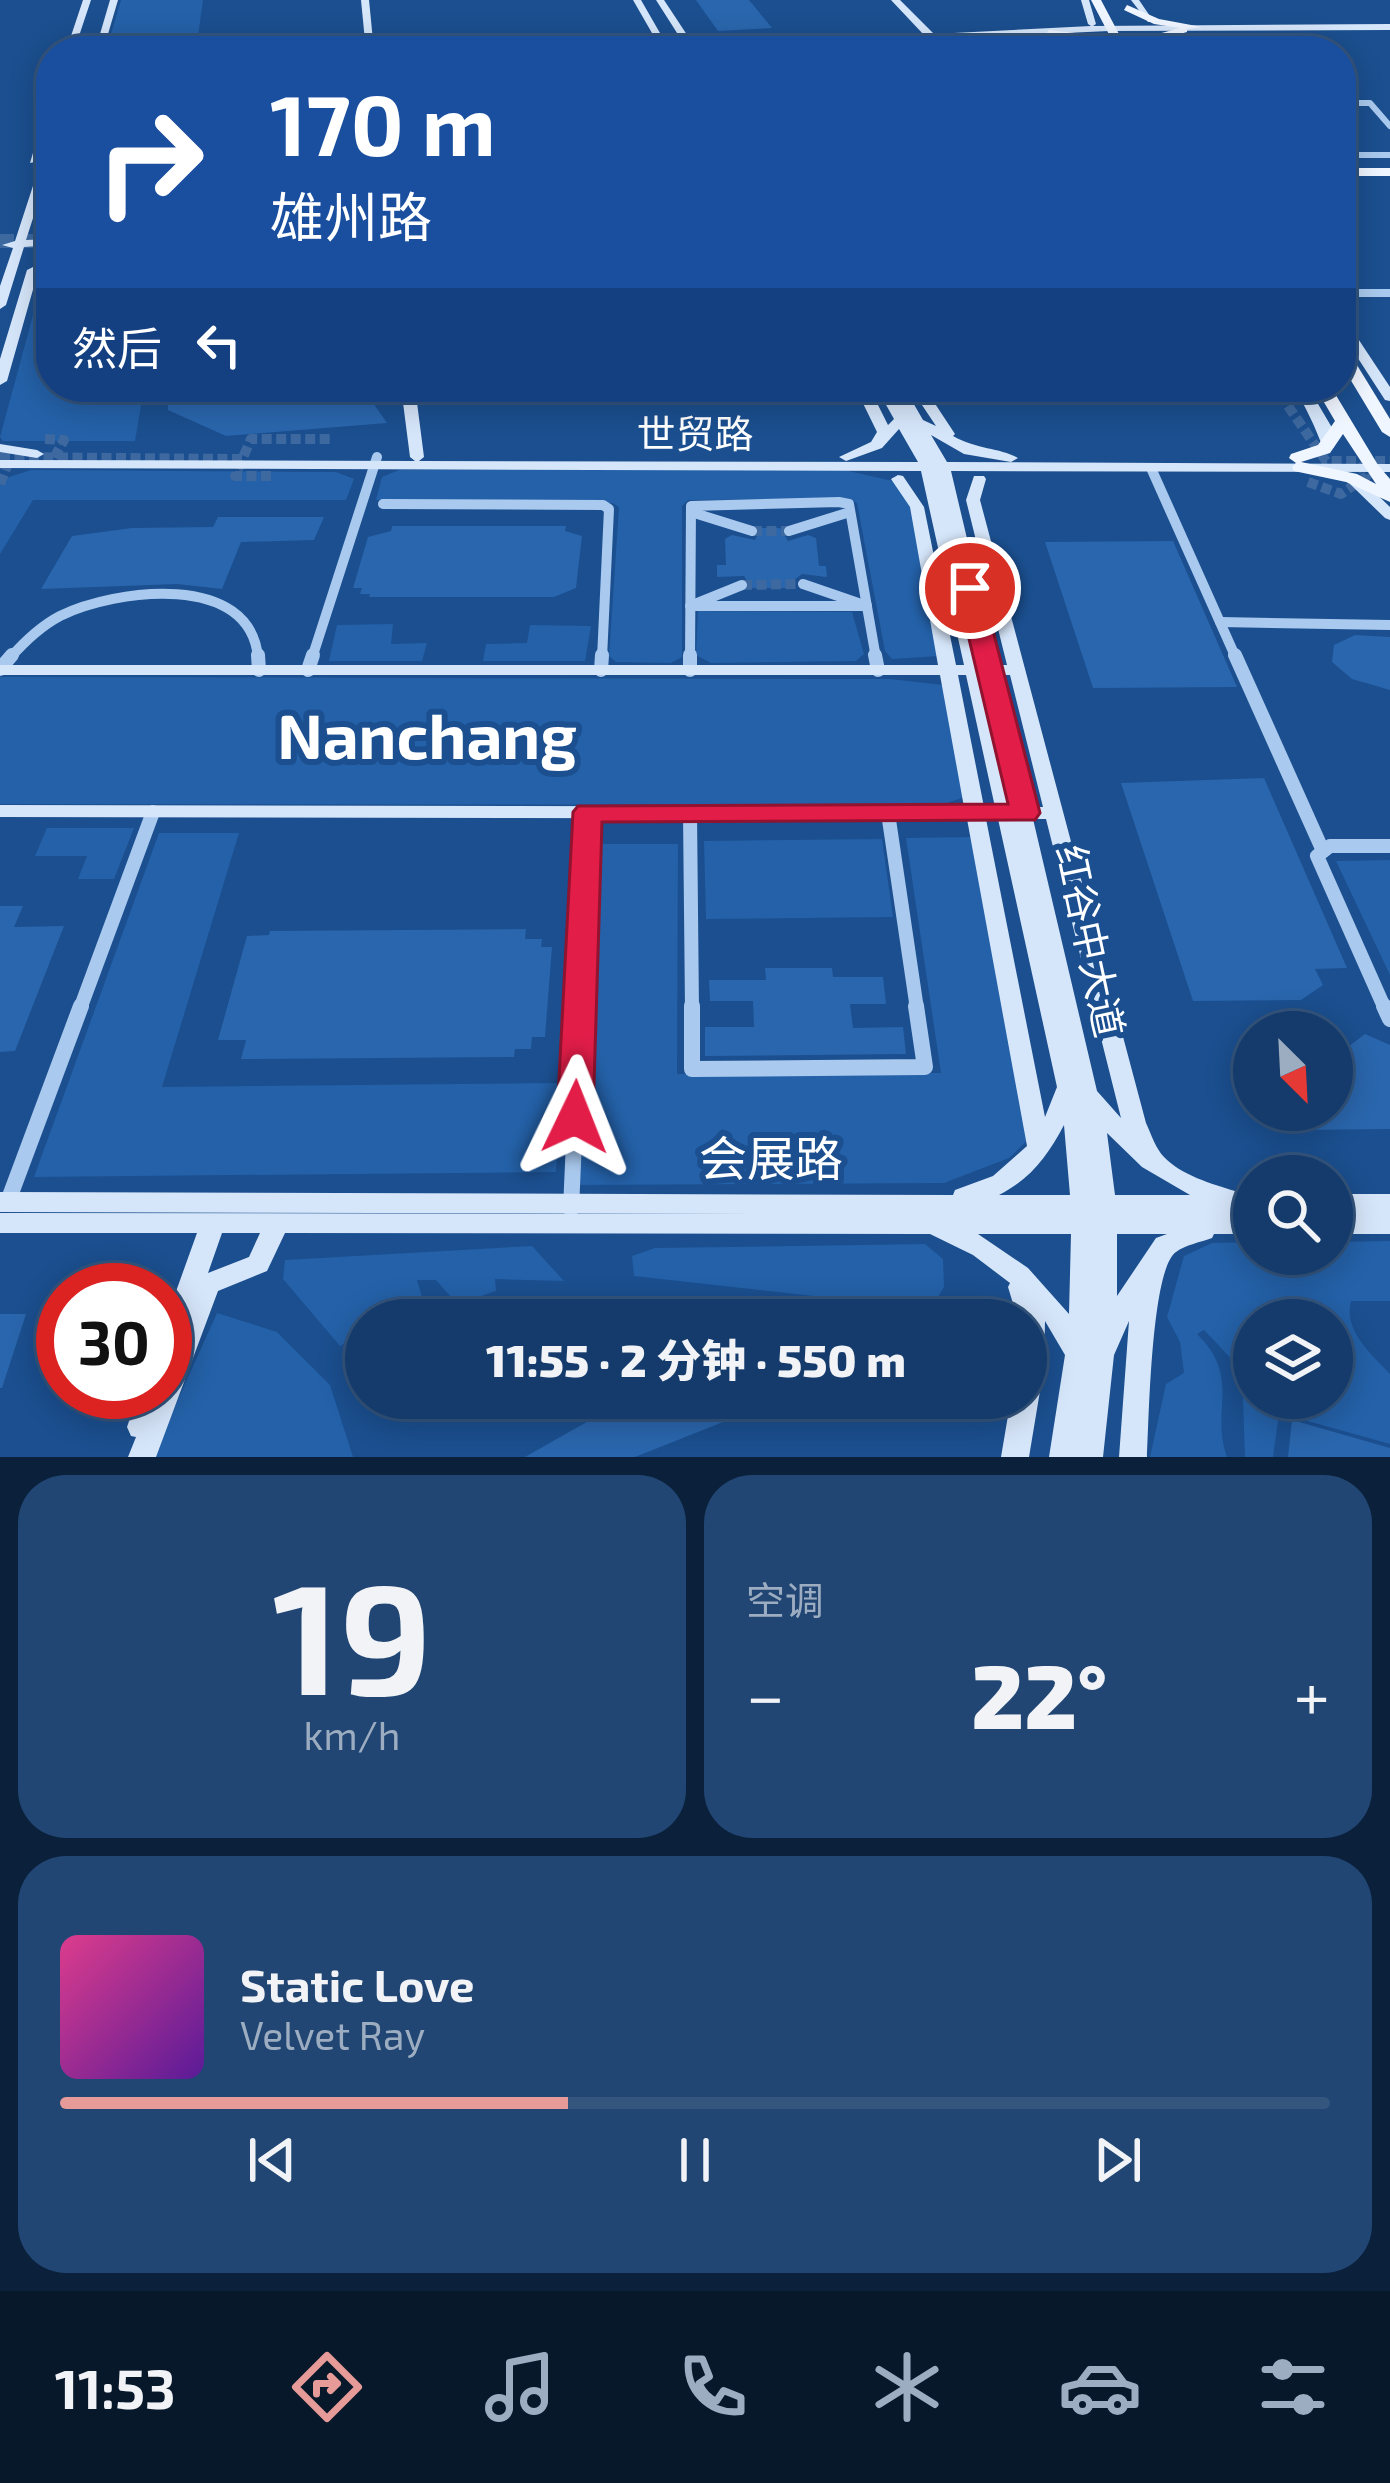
<!DOCTYPE html>
<html lang="zh">
<meta charset="utf-8">
<style>
:root{--surface:#143b6b;--page:#214673;--text:#f1f3f6;--muted:#9dadc1;--line:#33557e;--accent:#e69b98}
body{margin:0;font-family:"Exo 2","Noto Sans SC",sans-serif;background:var(--page);color:var(--text);height:100vh;display:flex;flex-direction:column;font-size:45px;white-space:nowrap}
*{box-sizing:border-box;margin:0}
p{font-size:39px;color:var(--muted)}
.icon{flex:none;width:66px;height:66px;fill:none;stroke:currentColor;stroke-width:2;stroke-linecap:round;stroke-linejoin:round}
.map{position:relative;height:1457px;overflow:hidden}
.side{display:flex;flex-direction:column;gap:18px;padding:18px;background:#0b203b;flex:1}
.side>*{flex:none}
.banner{position:absolute;left:36px;top:36px;width:1320px;height:366px;border-radius:48px;box-shadow:0 6px 30px #0003,0 0 0 3px var(--line);background:#1a4fa0;color:#fff;overflow:hidden}
.needle{width:78px;rotate:156deg}
.tools{position:absolute;left:1233px;top:1011px;display:grid;gap:24px}
.tools a{display:grid;place-items:center;width:120px;height:120px;border-radius:50%;background:var(--surface);box-shadow:0 6px 30px #0003,0 0 0 3px var(--line);font-size:60px}
.speed{position:absolute;left:36px;top:1263px;display:flex;gap:24px;font-size:60px;font-weight:700;text-align:center}
.speed>*{display:grid;place-content:center;width:156px;height:156px;border-radius:50%;background:var(--surface);box-shadow:0 6px 30px #0003,0 0 0 3px var(--line);line-height:1}
.speed .limit{border:18px solid #d22;background:#fff;color:#111}
.pin{position:absolute;display:grid;place-items:center;width:102px;height:102px;color:#fff;margin:-51px;border:6px solid #fff;border-radius:50%;box-shadow:0 3px 12px #0007}
.me{position:absolute;width:132px;margin:-66px;rotate:2deg;stroke-linejoin:round;filter:drop-shadow(0 0 9px #0008)}
.turn{display:flex;align-items:center;gap:42px;height:252px;padding:0 36px;font-size:54px}
.turn .icon{width:156px;height:156px;stroke-width:2.5}
.turn b{display:block;font-size:84px;line-height:102px}
.then{display:flex;align-items:center;height:114px;padding:0 36px;background:#0003;gap:24px;font-size:45px}
.big{font-size:90px;font-weight:800;line-height:1.1}
.side .widget{flex:1;display:flex;flex-direction:column;justify-content:center;gap:18px;min-width:0;padding:0 42px;border-radius:48px;background:var(--page)}
.side .dial{align-items:center;gap:0}
.dial b{font-size:156px;line-height:1}
.song{display:flex;align-items:center;gap:36px}
.cover{width:144px;height:144px;border-radius:18px;background:linear-gradient(135deg,hsl(330 70% 55%),hsl(270 70% 35%))}
.played{height:12px;border-radius:6px;background:linear-gradient(90deg,var(--accent) 40%,var(--line) 40%)}
.keys{display:flex;justify-content:space-around;direction:ltr}
.heat{display:flex;justify-content:space-between;align-items:center;font-size:66px;direction:ltr}
.side .tiles{flex:1;display:grid;gap:18px;grid-template-columns:1fr 1fr}
.widget:last-child{grid-column:span 2}
.trip{position:absolute;left:345px;top:1299px;width:702px;height:120px;border-radius:60px;background:var(--surface);box-shadow:0 6px 30px #0003,0 0 0 3px var(--line);font-weight:800;line-height:120px;text-align:center}
.menu{display:flex;height:192px;justify-content:space-around;align-items:center;background:#08182b;color:var(--muted)}
.menu .icon{width:84px;height:84px}
.menu .active{color:var(--accent)}
.menu b{font-size:54px;color:var(--text)}
.map>svg:first-child{display:block}
</style>
<div class="map">
<svg width="1390" height="1457" viewBox="0 0 1390 1457">
<rect width="100%" height="100%" fill="#1b4f8f"/>
<g fill="#2461a8" fill-rule="evenodd">
<polygon points="121,0 203,0 196,51 106,51"/>
<polygon points="51,271 51,387 144,387 135,441 3,441 0,437 42,282"/>
<polygon points="840,469 893,481 913,504 940,656 892,659 885,651 857,503 850,499 688,500 682,506 682,657 671,663 616,662 609,656 619,507 612,503 376,500 382,477 399,470"/>
<polygon points="31,470 336,472 354,479 346,500 33,500 0,554 0,480"/>
<polygon points="698,611 852,612 864,654 856,661 711,663 696,655"/>
<polygon points="393,624 391,644 427,643 422,661 329,661 337,625"/>
<polygon points="530,625 591,626 585,661 483,661 486,644 527,643"/>
<polygon points="0,677 890,679 943,685 968,796 941,805 0,804"/>
<polygon points="47,828 134,828 114,879 78,879 87,856 35,856"/>
<polygon points="159,833 239,833 162,1087 562,1083 556,1172 34,1177"/>
<polygon points="971,837 1032,1136 1009,1158 944,1183 579,1185 598,844 678,844 677,1074 941,1073 906,838"/>
<polygon points="882,839 893,917 706,919 704,841"/>
<polygon points="1390,860 1390,975 1336,861"/>
<path d="M1390 1241V1301H1351C1343 1330 1372 1355 1390 1374V1444L1279 1413 1273 1457H1245L1242 1370 1204 1330 1197 1334C1242 1378 1210 1410 1227 1457H1150L1166 1384 1184 1373 1180 1342 1167 1317 1184 1256 1212 1243 1254 1242V1254H1332V1242ZM1254 1320H1332V1398H1254Z"/>
<polygon points="925,1244 943,1259 944,1287 931,1309 634,1276 632,1256 655,1248"/>
<polygon points="532,1246 564,1281 495,1279 496,1291 457,1304 436,1280 417,1280 422,1297 383,1320 366,1320 366,1330 340,1346 283,1279 285,1260"/>
<polygon points="217,1313 277,1332 330,1385 353,1457 152,1457"/>
</g>
<g fill="#2a66ad">
<polygon points="696,0 749,0 772,28 718,31"/>
<polygon points="362,387 387,423 226,436 168,410 168,396"/>
<polygon points="218,517 324,517 314,540 241,542 222,589 177,584 41,589 72,536 132,528 213,527"/>
<polygon points="392,526 566,526 565,531 582,536 576,588 554,597 369,597 370,594 360,594 362,588 353,588 368,537 391,531"/>
<polygon points="761,528 780,528 788,541 808,535 816,538 819,566 826,566 827,577 802,574 794,580 794,588 751,588 744,576 717,577 717,565 726,565 725,539 732,535 755,540"/>
<polygon points="1173,541 1237,687 1093,688 1045,542"/>
<polygon points="1355,635 1390,637 1390,690 1352,679 1332,662 1334,645"/>
<polygon points="1264,778 1347,968 1315,969 1323,985 1301,1000 1193,1001 1121,783"/>
<polygon points="0,906 23,906 14,927 64,926 15,1051 0,1052"/>
<polygon points="526,929 525,939 542,939 541,947 552,947 545,1037 532,1037 531,1049 515,1049 514,1057 241,1059 246,1040 218,1040 247,936 269,935 270,931"/>
<polygon points="765,968 832,968 833,977 883,977 886,1004 850,1004 853,1028 903,1027 906,1054 705,1056 705,1027 754,1027 753,1001 710,1001 709,980 766,980"/>
<polygon points="1365,1034 1390,1045 1390,1129 1300,1130 1272,1110 1332,1110 1332,1059"/>
<polygon points="0,1314 26,1314 2,1388 0,1388"/>
<polygon points="629,1398 781,1398 781,1399 635,1457 525,1457"/>
<polygon points="1292,1420 1390,1448 1390,1457 1288,1457"/>
</g>
<g fill="none" stroke-linecap="round" stroke-linejoin="round">
<g stroke="#3d69a0" stroke-width="10" stroke-dasharray="10 4.5" stroke-linecap="butt">
<polyline points="1288,406 1326,461 1390,461"/>
<polyline points="45,439 64,440 54,458"/>
<polyline points="0,457 242,459"/>
<polyline points="271,476 235,476 251,439 330,439"/>
<polyline points="1308,482 1341,494 1367,476 1359,463"/>
<polyline points="0,484 10,458"/>
<polyline points="752,531 789,531"/>
<polyline points="742,585 803,584"/>
</g>
<polyline stroke="#3d69a0" stroke-width="14" stroke-dasharray="14 8" stroke-linecap="butt" points="0,241 51,241"/>
<g stroke="#a9c9ee" stroke-width="6">
<polyline points="1341,103 1370,103 1390,126"/>
<polyline points="1341,155 1390,155"/>
</g>
<polyline stroke="#a9c9ee" stroke-width="8" points="1341,293 1390,293"/>
<g stroke="#a9c9ee" stroke-width="10">
<polyline points="1151,468 1236,658"/>
<polyline points="383,504 603,505 609,509 602,658"/>
<polyline points="691,512 752,531"/>
<polyline points="789,531 850,512"/>
<polyline points="742,585 690,606 867,606 803,584"/>
<polyline points="1220,622 1390,625"/>
<path d="M10 658C25 641 41 626 60 616 115 589 251 571 258 658"/>
<polyline points="312,658 377,457"/>
<polyline points="690,658 691,506 839,502 849,504 876,658"/>
</g>
<g stroke="#a9c9ee" stroke-width="14">
<polyline points="258,655 259,670"/>
<polyline points="875,655 878,670"/>
<polyline points="1235,655 1323,851"/>
<polyline points="0,669 12,655"/>
<polyline points="308,670 313,655"/>
<polyline points="601,670 602,655"/>
<polyline points="690,670 690,655"/>
<polyline points="690,813 692,1009"/>
<polyline points="888,813 917,1009"/>
<polyline points="80,1009 153,812"/>
<polyline points="580,1009 588,813"/>
<polyline points="1385,1009 1317,856 1330,846 1390,846"/>
</g>
<g stroke="#a9c9ee" stroke-width="16">
<polyline points="692,1006 692,1069 925,1067 916,1006"/>
<polyline points="1384,1006 1390,1019"/>
<polyline points="7,1204 81,1006"/>
<polyline points="571,1209 580,1006"/>
</g>
<g fill="#d6e6fa" fill-rule="evenodd">
<polygon points="83,0 91,0 74,51 66,51"/>
<polygon points="110,0 118,0 103,51 95,51"/>
<polygon points="361,0 369,0 374,51 366,51"/>
<polygon points="633,0 641,0 664,40 661,48 654,46 656,40"/>
<polygon points="656,0 664,0 695,47 924,35 891,0 900,0 934,34 1091,26 1088,24 1081,0 1089,0 1096,24 1093,26 1390,24 1390,30 1109,31 938,39 949,51 940,51 929,40 715,51 660,51 686,47"/>
<polygon points="1131,0 1139,0 1154,22 1148,22"/>
<polygon points="51,106 51,124 39,161 30,163 46,109"/>
<polygon points="51,143 51,162 26,240 51,239 51,245 24,247 6,305 0,309 0,286 13,248 2,245 15,241 46,146"/>
<polygon points="51,209 51,235 47,234 41,225 46,212"/>
<polygon points="51,258 51,266 38,272 7,381 0,385 0,359 27,270"/>
<polygon points="1341,318 1345,319 1390,387 1390,401 1385,400 1341,332"/>
<path d="M401 387H415L424 457 419 461 918 462 899 429 882 448 846 461 839 457 871 442 877 432 855 387H869L888 425 894 419 876 387H890L906 415 890 387H904L923 420 936 426 910 387H924L955 434 953 436C978 450 998 447 1018 458L1011 462 964 454 931 435 947 462 1390 464V472L951 471 997 665H1007L966 500 974 476H984L986 479 980 500 1146 1123C1151 1134 1156 1149 1164 1157 1181 1175 1212 1184 1235 1191L1237 1195H1254V1234H1214L1212 1238C1201 1242 1185 1245 1176 1252 1151 1269 1149 1421 1147 1457H1119L1129 1321 1114 1355 1103 1457H1049L1065 1355 1045 1321 1044 1367 1029 1457H1001L1011 1398H1026V1320H1018L1008 1287 1010 1283 973 1255 930 1234 285 1233 267 1271 218 1291 156 1457H128L136 1437 131 1436 127 1427 139 1392H165V1322L197 1233H0V1213L789 1214 0 1212V1192L953 1195 955 1190 993 1176 1027 1146 967 819 0 817V805L964 807 940 675H0V665H938L910 507 891 479 898 475 903 476 924 507 956 665H964L921 471 0 468V460L415 461 410 457ZM958 675H966L995 807H984ZM999 675H1010L1043 807H1030ZM986 819H998L1057 1087 1045 1117ZM1033 819H1046L1121 1118 1097 1091ZM1064 1125 1070 1195H999C1031 1179 1048 1155 1064 1125ZM1107 1133 1142 1167 1190 1195H1115ZM222 1233H260L249 1257 208 1273ZM978 1234H1071L1069 1314 1028 1268ZM1117 1234H1167L1156 1238 1117 1296Z"/>
<path d="M1294 387H1308L1331 426 1335 445 1333 448H1323C1315 426 1306 408 1294 387Z"/>
<polygon points="0,444 37,450 44,454 37,458 0,452"/>
<polygon points="1355,477 1360,478 1390,507 1390,520 1385,518 1350,484 1348,481"/>
<rect x="1332" y="1194" width="58" height="20"/>
<rect x="1332" y="1214" width="58" height="20"/>
</g>
<g fill="#f0f6ff" fill-rule="evenodd">
<polygon points="1091,0 1101,0 1128,51 1114,51 1091,41 1045,35 1049,30 1093,35 1114,44"/>
<polygon points="1127,5 1159,19 1202,27 1187,29 1187,32 1166,38 1157,51 1147,51 1158,34 1180,28 1154,24 1124,10"/>
<rect x="1341" y="168" width="49" height="8"/>
<polygon points="1341,347 1349,352 1390,419 1390,437 1382,432 1341,364"/>
<path d="M1315 387H1331L1378 465 1390 479V502L1346 482 1294 471 1292 467 1296 463 1289 458 1291 454 1318 445 1335 421ZM1343 434 1376 484 1357 474 1301 462 1330 453Z"/>
</g>
</g>
<polygon fill="#e11d48" stroke="#92132f" stroke-width="3" points="970,581 982,588 1040,813 1035,820 602,822 593,1117 588,1126 575,1130 563,1126 557,1117 573,812 578,806 1008,804 957,588"/>
<g text-anchor="middle" stroke-width="12" stroke-linejoin="round" paint-order="stroke">
<g font-size="39" fill="#fff" stroke="#1b4f8f">
<text x="695" y="448">世贸路</text>
<text transform="translate(1090 941) rotate(78)" y="14">红谷中大道</text>
</g>
<g font-size="48" fill="#fff" stroke="#1b4f8f">
<text x="771" y="1176">会展路</text>
</g>
<g font-size="63" font-weight="bold" fill="#fff" stroke="#1b4f8f">
<text x="427" y="759">Nanchang</text>
</g>
</g>
</svg>
<div class="tools">
<a><svg class="needle" viewBox="-14 -14 28 28"><path d="M0-13l5 13h-10z" fill="#e53935"/><path d="M0 13l5-13h-10z" fill="#9dadc1"/></svg></a>
<a><svg class="icon" aria-label="search" viewBox="0 0 24 24"><circle cx="10" cy="10" r="6"/><path d="M15 15l6 6"/></svg></a>
<a><svg class="icon" aria-label="layers" viewBox="0 0 24 24"><path d="M12 4l9 5-9 5-9-5zM3 14l9 5 9-5"/></svg></a>
</div>
<div class="speed"><div class="limit">30</div></div>
<div class="pin" style="left:970px;top:588px;background:#d93025"><svg class="icon" aria-label="arrive" viewBox="0 0 24 24"><path d="M6 21V4h12l-3 4 3 4H6"/></svg></div>
<svg class="me" style="left:575px;top:1117px" viewBox="-20 -20 40 40"><path d="M0-17L14 15 0 8-14 15z" fill="#e11d48" stroke="#fff" stroke-width="4"/></svg>
<div class="trip">11:55 · 2 分钟 · 550 m</div>
<div class="banner">
<div class="turn"><svg class="icon" aria-label="right" viewBox="0 0 24 24"><path d="M7 20v-9h11M14 6l5 5-5 5"/></svg><div><b>170 m</b>雄州路</div></div>
<div class="then">然后<svg class="icon" aria-label="left" viewBox="0 0 24 24"><path d="M17 20v-9H6M10 6l-5 5 5 5"/></svg></div>
</div>
</div>
<section class="side">
<div class="tiles">
<div class="widget dial"><b>19</b><p>km/h</p></div>
<div class="widget"><p>空调</p>
<div class="heat"><a>−</a><b class="big">22°</b><a>+</a></div>
</div>
<div class="widget">
<div class="song"><i class="cover"></i><div><b>Static Love</b><p>Velvet Ray</p></div></div>
<div class="played"></div>
<div class="keys"><svg class="icon" aria-label="previous" viewBox="0 0 24 24"><path d="M18 5L8 12l10 7zM5 5v14"/></svg><svg class="icon" aria-label="pause" viewBox="0 0 24 24"><path d="M8 5v14M16 5v14"/></svg><svg class="icon" aria-label="next" viewBox="0 0 24 24"><path d="M6 5l10 7-10 7zM19 5v14"/></svg></div>
</div>
</div>
</section>
<nav class="menu">
<b>11:53</b>
<svg class="icon active" aria-label="directions" viewBox="0 0 24 24"><path d="M12 3l9 9-9 9-9-9zM9 14v-3h6M13 9l2 2-2 2"/></svg>
<svg class="icon" aria-label="music" viewBox="0 0 24 24"><path d="M9 18V5l10-2v13"/><circle cx="6" cy="18" r="3"/><circle cx="16" cy="16" r="3"/></svg>
<svg class="icon" aria-label="phone" viewBox="0 0 24 24"><path d="M5 4h4l2 5-3 2q2 4 5 5l2-3 5 2v4C11 20 4 13 5 4z"/></svg>
<svg class="icon" aria-label="climate" viewBox="0 0 24 24"><path d="M12 3v18M4 7l16 10M4 17L20 7"/></svg>
<svg class="icon" aria-label="car" viewBox="0 0 24 24"><path d="M5 17H2v-5l4-1 3-4h7l3 4 3 1v5h-3M9 17h6M6 11h13"/><circle cx="7" cy="17" r="2"/><circle cx="17" cy="17" r="2"/></svg>
<svg class="icon" aria-label="filters" viewBox="0 0 24 24"><path d="M4 7h16M4 17h16"/><circle cx="9" cy="7" r="2"/><circle cx="15" cy="17" r="2"/></svg>
</nav>
